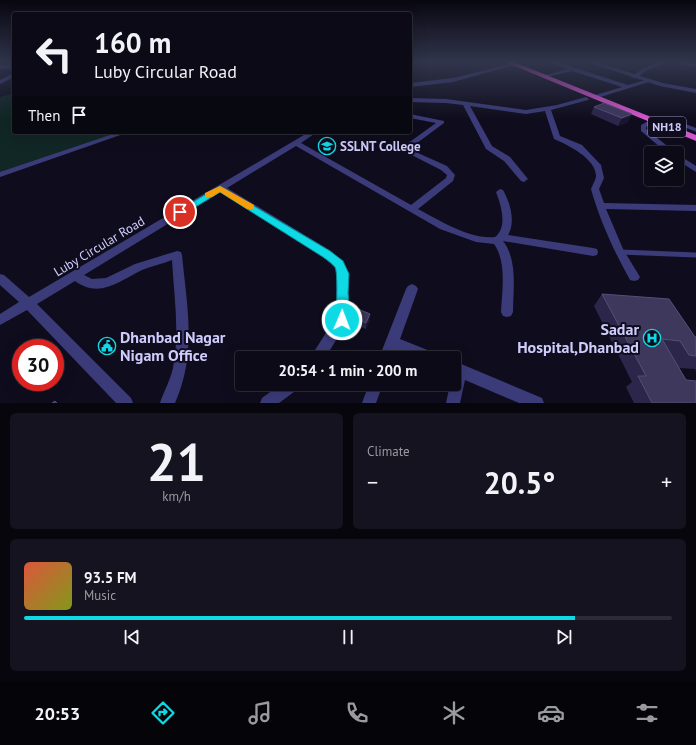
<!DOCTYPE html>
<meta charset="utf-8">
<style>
:root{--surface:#0b0a16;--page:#14131f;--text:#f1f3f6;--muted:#9a9aa1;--line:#2b2b35;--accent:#0edae6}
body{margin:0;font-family:"PT Sans",sans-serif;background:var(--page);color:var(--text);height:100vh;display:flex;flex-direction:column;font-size:15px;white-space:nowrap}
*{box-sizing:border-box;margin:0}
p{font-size:13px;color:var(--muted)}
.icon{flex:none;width:22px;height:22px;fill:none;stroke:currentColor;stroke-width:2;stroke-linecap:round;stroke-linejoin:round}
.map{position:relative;height:403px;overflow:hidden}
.panel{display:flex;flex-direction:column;gap:10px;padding:10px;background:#06060c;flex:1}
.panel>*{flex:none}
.guide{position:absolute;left:12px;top:12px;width:400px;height:122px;border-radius:4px;box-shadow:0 4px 16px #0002,0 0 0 1px var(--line);background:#0b0a16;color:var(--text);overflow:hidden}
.controls{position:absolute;left:644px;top:146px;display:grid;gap:8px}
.controls a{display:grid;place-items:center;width:40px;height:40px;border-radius:4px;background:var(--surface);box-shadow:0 4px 16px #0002,0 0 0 1px var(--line);font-size:20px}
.speed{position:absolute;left:12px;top:339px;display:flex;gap:8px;font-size:20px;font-weight:700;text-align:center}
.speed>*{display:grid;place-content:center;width:52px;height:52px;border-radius:50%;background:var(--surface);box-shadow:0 4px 16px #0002,0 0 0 1px var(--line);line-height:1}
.speed .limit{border:6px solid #d22;background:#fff;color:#111}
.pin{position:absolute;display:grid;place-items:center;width:34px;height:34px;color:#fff;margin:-17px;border:2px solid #fff;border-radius:50%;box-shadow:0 1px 4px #0007}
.me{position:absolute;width:44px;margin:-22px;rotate:1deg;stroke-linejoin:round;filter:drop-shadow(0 0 3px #0008)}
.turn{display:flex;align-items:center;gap:14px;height:84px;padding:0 16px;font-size:18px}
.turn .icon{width:52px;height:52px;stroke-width:2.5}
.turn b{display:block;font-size:28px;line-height:34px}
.then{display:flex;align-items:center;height:38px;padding:0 16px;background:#0003;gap:8px;font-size:15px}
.big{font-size:30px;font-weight:700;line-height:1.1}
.panel .tile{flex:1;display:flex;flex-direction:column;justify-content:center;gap:6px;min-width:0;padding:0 14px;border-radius:6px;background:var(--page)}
.panel .dial{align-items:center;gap:0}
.dial b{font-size:52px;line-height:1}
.song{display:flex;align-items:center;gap:12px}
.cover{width:48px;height:48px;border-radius:6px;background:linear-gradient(135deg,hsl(10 70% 55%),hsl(70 70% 35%))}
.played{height:4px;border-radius:2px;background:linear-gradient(90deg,var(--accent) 85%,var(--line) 85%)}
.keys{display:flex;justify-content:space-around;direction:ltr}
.heat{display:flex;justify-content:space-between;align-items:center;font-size:22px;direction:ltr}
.panel .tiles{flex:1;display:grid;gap:10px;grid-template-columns:1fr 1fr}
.tile:last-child{grid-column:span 2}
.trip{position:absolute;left:235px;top:351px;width:226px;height:40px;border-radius:4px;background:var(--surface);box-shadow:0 4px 16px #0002,0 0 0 1px var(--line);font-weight:700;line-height:40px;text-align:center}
.tab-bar{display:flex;height:64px;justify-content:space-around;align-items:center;background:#040409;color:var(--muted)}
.tab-bar .icon{width:28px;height:28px}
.tab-bar .active{color:var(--accent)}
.tab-bar b{font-size:18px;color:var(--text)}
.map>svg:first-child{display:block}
</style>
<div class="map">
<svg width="696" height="403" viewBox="0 0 696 403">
<rect width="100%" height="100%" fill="#0f0d1d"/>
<polygon fill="#112725" points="14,93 14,132 126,132 0,177 0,97"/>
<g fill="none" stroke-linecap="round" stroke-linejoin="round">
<polyline stroke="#3b3b79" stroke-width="3.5" points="675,130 686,126 696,130"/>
<polyline stroke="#3b3b79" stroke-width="5" points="620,252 696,255"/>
<g fill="#3b3b79" fill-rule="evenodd">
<polygon points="549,62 557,62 628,85 649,79 652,81 594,99 591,97 592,96 622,87 572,71 542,78 542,76 567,69"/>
<polygon points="658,62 666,62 646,71 636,78 631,77 642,69"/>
<polygon points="674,62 696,63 696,67 676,63"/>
<polygon points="513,63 515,64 515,65 453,82 410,87 410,83 453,78"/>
<rect x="0" y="65" width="14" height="4"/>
<polygon points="14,73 14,77 0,84 0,80"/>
<path d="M586 97 589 99 588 100 551 110 560 136 582 145 601 165 604 178 599 189 604 203 696 205V211L606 209 623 249 640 277 638 280 634 281 630 280C614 251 600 221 591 189 592 186 595 181 596 177 597 159 568 145 554 139L545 111 526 114 470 106 492 146 510 157 528 179 524 182 521 181 504 161 486 149 463 105 446 103 410 102V98L446 99 526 110 557 105Z"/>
<path d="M410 114 444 121V123L409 149 447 166 455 175 453 181 418 209C439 220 470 240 495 237 508 227 501 205 496 192L500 189 503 190C510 202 516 222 508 235L593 248 597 249 598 252 597 255 593 256 503 241C518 260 513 290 513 312L511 316 507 317 503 316 501 312C502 291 507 262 494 244L476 242 440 229 296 146 227 188 331 251 342 261 348 272 349 314 346 324 325 358H310L336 317 337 272 334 267 323 257 220 192 84 275 92 279 106 278 135 264 177 251 181 252 182 255C187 307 197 353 175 403H160C164 391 170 381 173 368 180 333 174 296 172 260 162 264 152 266 142 270 119 281 100 299 75 281L37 304 131 398 133 403H116L27 310 0 325V314L19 302 0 285V274L4 275 29 297 309 132H317L301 143 411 205 446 178 447 175 441 170 400 149 436 123 410 118Z"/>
<polygon points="652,119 655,121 646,127 646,129 676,153 667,153 641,131 641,125"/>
<polygon points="119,132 129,132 0,177 0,172"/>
<polygon points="677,154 696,166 696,172 677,160"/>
<polygon points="412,284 416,286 418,289 400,339 435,353 437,358 415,358 396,350 393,358 379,358 406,289 408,286"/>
<polygon points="454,361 542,398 544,403 519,403 465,380 460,403 446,403 450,384 454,384"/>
<polygon points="281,384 300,384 298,389 279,403 260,403 262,398"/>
<polygon points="369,384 383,384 376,403 362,403"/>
</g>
<polygon fill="#3b3b79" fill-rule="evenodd" points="587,62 596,62 663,83 696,89 696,93 660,86"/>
<polygon fill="#d454ce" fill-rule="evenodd" points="505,62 514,62 696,135 696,141"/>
</g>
<g fill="#2c264a">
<polygon points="604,103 628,122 618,126 591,114 594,107"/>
<polygon points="602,294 696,337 696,371 695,369 679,368 696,403 634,403 626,387 632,382 594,306"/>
<polygon points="370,314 370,320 366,329 360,327 358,331 346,326 346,320"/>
</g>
<g fill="#191530">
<polygon points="632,114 628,122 618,126 622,118"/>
<polygon points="370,314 370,320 366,329 366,323"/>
<polygon points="360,320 360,327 358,331 358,324"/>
</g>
<g fill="#3e385d" stroke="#544f76">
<polygon points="604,103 632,114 622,118 594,107"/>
<polygon points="602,294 669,299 695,337 696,337 696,356 689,355 680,341 662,339 686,380 696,381 696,403 652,403 638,376 646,376"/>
<polygon points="351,306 370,314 366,323 360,320 358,324 346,320"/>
<polygon points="55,401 57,403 52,403"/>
</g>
<linearGradient id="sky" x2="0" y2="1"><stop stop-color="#080710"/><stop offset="0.52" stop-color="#31354c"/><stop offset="1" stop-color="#31354c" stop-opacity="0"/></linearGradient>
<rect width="696" height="119" fill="url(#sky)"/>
<path fill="#0edae6" stroke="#098e96" d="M220 186 330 251 343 261 349 274 348 293 350 315 346 324 342 326 337 324 335 320C337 314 338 272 335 267 332 263 327 260 323 257L220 192 184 214H177L176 212Z"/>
<polygon fill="#f59e0b" points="220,186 254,205 254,209 247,209 220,192 212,197 205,197 205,193"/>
<defs>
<symbol id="university-ring" viewBox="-11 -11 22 22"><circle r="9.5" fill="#0f0d1d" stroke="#0edae6" stroke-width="1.5"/><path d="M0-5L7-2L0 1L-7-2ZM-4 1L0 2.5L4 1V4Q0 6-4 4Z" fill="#0edae6"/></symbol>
<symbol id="hospital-ring" viewBox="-11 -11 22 22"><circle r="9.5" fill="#0f0d1d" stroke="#0edae6" stroke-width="1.5"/><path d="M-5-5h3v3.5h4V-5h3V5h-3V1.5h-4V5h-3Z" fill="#0edae6"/></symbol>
<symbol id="civic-ring" viewBox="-11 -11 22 22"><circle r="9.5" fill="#0f0d1d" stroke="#0edae6" stroke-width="1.5"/><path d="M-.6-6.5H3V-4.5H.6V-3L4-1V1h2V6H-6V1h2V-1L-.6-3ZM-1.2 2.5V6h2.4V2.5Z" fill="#0edae6"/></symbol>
</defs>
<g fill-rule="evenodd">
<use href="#university-ring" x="317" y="136" width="20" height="20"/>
<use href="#hospital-ring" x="642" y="328" width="20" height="20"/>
<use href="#civic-ring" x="97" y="336" width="20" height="20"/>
</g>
<g text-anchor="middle" stroke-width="4" stroke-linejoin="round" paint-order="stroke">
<rect fill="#0f0d1d" stroke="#9593b9" stroke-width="1" x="648" y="117" width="38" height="20" rx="3"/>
<g font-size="12" font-weight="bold" fill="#cfccfc">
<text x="667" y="131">NH18</text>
</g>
<g font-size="13" font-weight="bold" fill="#cfccfc" stroke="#0f0d1d" text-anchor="start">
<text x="340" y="151">SSLNT College</text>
</g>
<g font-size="13" fill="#cfccfc" stroke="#0f0d1d">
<text transform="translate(99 246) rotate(-31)" y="5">Luby Circular Road</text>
</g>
<g font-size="16" font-weight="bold" fill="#cfccfc" stroke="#0f0d1d" text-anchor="end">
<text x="639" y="335">Sadar<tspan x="639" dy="18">Hospital,Dhanbad</tspan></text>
<text x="120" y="343" text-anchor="start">Dhanbad Nagar<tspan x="120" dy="18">Nigam Office</tspan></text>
</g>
</g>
</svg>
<div class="controls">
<a><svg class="icon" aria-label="layers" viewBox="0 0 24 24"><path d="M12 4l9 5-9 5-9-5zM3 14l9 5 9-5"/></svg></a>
</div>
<div class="speed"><div class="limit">30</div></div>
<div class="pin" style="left:180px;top:212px;background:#d93025"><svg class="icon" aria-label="arrive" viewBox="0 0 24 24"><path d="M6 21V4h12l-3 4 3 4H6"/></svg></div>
<svg class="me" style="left:342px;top:320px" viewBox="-20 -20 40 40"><circle r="17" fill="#0edae6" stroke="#fff" stroke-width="3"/><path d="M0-11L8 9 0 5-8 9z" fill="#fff"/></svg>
<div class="trip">20:54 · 1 min · 200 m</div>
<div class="guide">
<div class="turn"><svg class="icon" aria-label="left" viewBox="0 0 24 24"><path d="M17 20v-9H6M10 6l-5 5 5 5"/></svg><div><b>160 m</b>Luby Circular Road</div></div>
<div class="then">Then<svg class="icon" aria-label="arrive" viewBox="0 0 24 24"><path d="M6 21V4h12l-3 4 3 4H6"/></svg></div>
</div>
</div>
<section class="panel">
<div class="tiles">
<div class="tile dial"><b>21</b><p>km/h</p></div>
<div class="tile"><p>Climate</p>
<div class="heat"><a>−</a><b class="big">20.5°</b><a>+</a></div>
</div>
<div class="tile">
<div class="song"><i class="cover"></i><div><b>93.5 FM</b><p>Music</p></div></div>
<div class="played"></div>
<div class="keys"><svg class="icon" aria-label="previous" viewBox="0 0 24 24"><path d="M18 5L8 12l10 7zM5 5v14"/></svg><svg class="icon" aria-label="pause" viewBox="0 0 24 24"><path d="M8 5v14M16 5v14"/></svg><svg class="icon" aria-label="next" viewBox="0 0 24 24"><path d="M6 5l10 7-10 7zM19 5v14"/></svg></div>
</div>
</div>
</section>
<nav class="tab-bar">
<b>20:53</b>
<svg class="icon active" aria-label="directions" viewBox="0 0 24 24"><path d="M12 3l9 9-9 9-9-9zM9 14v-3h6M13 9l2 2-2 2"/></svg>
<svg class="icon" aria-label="music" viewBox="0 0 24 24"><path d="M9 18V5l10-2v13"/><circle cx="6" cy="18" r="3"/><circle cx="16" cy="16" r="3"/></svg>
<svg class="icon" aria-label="phone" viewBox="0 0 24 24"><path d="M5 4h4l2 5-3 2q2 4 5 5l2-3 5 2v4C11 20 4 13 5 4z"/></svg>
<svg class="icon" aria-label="climate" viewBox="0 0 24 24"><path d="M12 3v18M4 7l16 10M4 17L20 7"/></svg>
<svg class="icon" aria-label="car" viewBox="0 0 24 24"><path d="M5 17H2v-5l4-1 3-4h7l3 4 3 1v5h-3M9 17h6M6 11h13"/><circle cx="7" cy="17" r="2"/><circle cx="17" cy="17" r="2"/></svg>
<svg class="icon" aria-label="filters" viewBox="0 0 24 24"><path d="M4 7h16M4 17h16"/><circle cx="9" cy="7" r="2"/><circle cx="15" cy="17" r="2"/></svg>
</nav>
